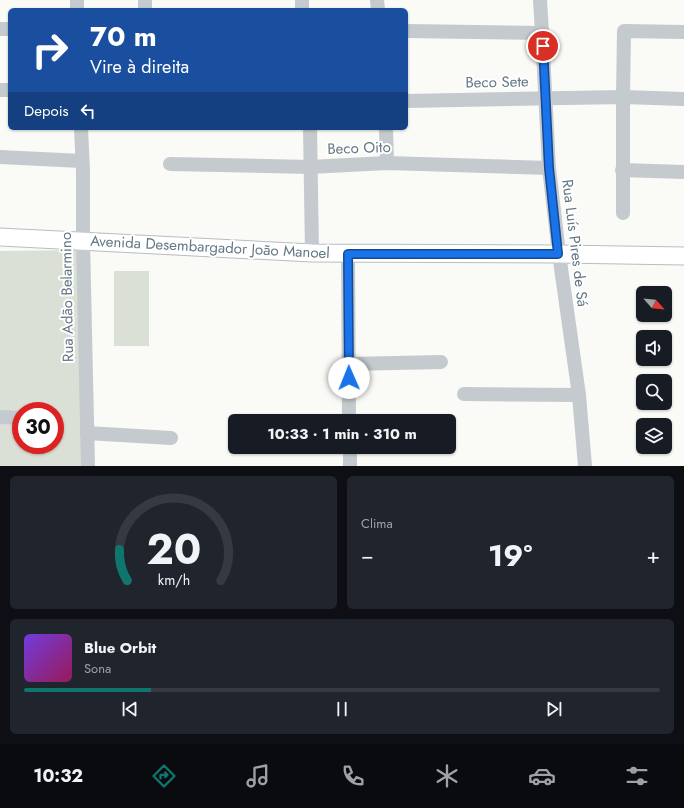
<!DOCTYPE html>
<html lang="pt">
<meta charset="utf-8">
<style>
:root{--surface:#171b24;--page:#20242c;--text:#f1f3f6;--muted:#9ea1a6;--line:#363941;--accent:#0f766e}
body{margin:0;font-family:Jost,sans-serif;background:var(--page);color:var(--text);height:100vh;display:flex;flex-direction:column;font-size:15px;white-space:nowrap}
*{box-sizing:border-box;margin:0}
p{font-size:13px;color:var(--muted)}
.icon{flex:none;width:22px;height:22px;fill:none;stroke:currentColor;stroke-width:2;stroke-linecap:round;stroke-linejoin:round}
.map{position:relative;height:466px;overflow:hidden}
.sheet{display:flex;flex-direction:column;gap:10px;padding:10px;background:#0d0f14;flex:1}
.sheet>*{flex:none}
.banner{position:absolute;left:8px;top:8px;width:400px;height:122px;border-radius:6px;box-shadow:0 1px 3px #0004;background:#1a4fa0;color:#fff;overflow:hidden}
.needle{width:26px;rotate:117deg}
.fabs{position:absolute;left:636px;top:286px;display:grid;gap:8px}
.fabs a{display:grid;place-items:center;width:36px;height:36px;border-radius:6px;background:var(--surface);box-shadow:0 1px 3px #0004;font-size:20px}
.speed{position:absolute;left:12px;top:402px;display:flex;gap:8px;font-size:20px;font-weight:700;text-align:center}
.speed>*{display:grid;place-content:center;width:52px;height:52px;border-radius:50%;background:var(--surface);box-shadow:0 1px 3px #0004;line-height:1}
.speed .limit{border:6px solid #d22;background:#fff;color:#111}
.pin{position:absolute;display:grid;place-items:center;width:34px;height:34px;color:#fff;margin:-17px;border:2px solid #fff;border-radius:50%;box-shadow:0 1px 4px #0007}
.me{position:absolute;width:44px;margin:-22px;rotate:359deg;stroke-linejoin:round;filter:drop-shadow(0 0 3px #0008)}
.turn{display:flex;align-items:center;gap:14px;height:84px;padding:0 16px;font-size:18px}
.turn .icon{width:52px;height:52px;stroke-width:2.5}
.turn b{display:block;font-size:28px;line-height:34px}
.then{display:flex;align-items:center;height:38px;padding:0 16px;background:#0003;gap:8px;font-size:15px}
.big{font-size:30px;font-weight:700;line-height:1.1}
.sheet .tile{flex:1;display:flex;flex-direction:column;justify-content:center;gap:6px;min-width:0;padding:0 14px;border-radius:6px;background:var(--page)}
.sheet .dial{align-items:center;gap:0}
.dial svg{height:104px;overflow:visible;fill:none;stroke:var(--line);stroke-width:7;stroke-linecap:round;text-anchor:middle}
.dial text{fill:var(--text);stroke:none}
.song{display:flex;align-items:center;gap:12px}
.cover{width:48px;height:48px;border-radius:6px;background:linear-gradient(135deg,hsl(260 70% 55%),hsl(330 70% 35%))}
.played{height:4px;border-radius:2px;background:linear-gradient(90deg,var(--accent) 20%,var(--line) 20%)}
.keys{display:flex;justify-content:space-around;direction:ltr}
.heat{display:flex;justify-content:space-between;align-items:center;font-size:22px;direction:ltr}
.sheet .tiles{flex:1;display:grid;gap:10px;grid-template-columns:1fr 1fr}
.tile:last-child{grid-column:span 2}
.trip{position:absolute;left:228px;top:414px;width:228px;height:40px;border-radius:6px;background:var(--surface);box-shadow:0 1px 3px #0004;font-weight:700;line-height:40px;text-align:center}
.tabs{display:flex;height:64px;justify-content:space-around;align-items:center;background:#090b0e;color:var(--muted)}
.tabs .icon{width:28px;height:28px}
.tabs .selected{color:var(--accent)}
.tabs b{font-size:18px;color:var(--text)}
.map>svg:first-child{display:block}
</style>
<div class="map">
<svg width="684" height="466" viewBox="0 0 684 466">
<rect width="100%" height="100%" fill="#fafaf7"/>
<g fill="#dae0d6" fill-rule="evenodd">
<path d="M81 250V466H0V251ZM21 411H55V445H21Z"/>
<rect x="114" y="271" width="35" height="75"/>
</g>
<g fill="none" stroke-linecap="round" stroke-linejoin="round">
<defs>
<polyline id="major" points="0,237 312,253 559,254 684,256"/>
</defs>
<use href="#major" stroke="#b8bdc1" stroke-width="19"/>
<g stroke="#c4cacd" stroke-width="14">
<polyline points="77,0 77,10"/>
<polyline points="302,0 302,10"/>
<polyline points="377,0 378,10"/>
<polyline points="540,0 542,33 549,168 559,254 579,395 585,466"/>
<polyline points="145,10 145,0"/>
<polyline points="0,29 10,29"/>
<polyline points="406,31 542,33"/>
<polyline points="0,90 10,90"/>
<polyline points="406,101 623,97 684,99"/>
<polyline points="81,128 83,172 83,241 88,466"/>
<polyline points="310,128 312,253"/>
<polyline points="386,128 387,163"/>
<polyline points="0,157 82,161"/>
<polyline points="170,164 310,167 387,163 549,168"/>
<polyline points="622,170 684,172"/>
<polyline points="623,213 623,97 624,31 684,32"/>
<polyline points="348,254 349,421"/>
<polyline points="349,364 441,362"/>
<polyline points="464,394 579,395"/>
<polyline points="0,417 21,418"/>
<polyline points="87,433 171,438"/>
<polyline points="350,447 350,466"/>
</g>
<use href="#major" stroke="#fff" stroke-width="17"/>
</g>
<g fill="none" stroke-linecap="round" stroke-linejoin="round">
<defs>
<polyline id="route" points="349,378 348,254 558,254 549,168 543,46"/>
</defs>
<use href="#route" stroke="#114b97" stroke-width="10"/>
<use href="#route" stroke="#1a73e8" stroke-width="7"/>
</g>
<g text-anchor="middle" stroke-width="4" stroke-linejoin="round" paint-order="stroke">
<g font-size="15" fill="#637784" stroke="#fff">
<text transform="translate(497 82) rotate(-1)" y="5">Beco Sete</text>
<text transform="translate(359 148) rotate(-2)" y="5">Beco Oito</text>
<text transform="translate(575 243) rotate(83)" y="5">Rua Luís Pires de Sá</text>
<text transform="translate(210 247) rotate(3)" y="5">Avenida Desembargador João Manoel</text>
<text transform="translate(67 297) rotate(-91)" y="5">Rua Adão Belarmino</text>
</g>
</g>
</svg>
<div class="fabs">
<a><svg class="needle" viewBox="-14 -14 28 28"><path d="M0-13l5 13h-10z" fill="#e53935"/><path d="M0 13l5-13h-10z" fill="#9ea1a6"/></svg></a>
<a><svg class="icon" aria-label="sound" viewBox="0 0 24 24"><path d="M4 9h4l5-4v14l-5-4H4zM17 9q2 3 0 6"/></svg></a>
<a><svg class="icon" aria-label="search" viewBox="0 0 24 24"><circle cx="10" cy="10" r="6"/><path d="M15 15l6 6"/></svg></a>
<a><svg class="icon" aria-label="layers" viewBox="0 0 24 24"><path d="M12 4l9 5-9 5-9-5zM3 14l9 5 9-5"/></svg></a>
</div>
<div class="speed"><div class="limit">30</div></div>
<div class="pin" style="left:543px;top:46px;background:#d93025"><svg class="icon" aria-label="arrive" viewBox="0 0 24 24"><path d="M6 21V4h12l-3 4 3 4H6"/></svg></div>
<svg class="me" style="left:349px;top:378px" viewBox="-20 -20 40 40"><circle r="19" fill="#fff"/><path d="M0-13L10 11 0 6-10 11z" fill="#1a73e8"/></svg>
<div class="trip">10:33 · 1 min · 310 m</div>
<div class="banner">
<div class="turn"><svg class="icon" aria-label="right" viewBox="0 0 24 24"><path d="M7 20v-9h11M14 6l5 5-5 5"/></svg><div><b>70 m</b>Vire à direita</div></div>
<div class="then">Depois<svg class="icon" aria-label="left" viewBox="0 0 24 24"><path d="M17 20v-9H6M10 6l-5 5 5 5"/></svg></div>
</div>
</div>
<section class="sheet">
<div class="tiles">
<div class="tile dial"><svg viewBox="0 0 100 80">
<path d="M14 69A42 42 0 1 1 86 69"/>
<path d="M14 69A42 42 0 0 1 8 45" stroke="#0f766e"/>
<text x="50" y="56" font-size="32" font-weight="700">20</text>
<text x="50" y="72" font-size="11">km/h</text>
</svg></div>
<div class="tile"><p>Clima</p>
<div class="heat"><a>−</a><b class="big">19°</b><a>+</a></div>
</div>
<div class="tile">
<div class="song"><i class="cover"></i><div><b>Blue Orbit</b><p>Sona</p></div></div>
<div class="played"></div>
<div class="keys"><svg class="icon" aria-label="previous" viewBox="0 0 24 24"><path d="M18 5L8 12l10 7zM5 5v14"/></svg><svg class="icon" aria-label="pause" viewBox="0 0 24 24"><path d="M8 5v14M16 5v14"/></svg><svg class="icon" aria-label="next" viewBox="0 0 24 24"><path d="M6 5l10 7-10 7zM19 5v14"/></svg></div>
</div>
</div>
</section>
<nav class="tabs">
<b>10:32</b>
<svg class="icon selected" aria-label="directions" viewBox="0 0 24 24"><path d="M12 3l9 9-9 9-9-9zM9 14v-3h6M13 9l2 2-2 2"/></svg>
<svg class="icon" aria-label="music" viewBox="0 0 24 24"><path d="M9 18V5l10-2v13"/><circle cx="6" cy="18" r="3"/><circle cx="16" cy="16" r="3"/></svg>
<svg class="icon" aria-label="phone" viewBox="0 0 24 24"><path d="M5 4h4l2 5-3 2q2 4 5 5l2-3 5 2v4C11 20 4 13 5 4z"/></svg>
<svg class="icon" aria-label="climate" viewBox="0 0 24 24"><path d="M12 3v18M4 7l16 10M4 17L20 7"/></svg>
<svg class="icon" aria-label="car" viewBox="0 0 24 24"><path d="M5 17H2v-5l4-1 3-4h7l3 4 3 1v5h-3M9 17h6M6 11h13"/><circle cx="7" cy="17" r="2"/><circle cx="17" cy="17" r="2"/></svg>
<svg class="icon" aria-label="filters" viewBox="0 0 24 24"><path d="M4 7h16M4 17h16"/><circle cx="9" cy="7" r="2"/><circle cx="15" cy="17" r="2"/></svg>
</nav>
